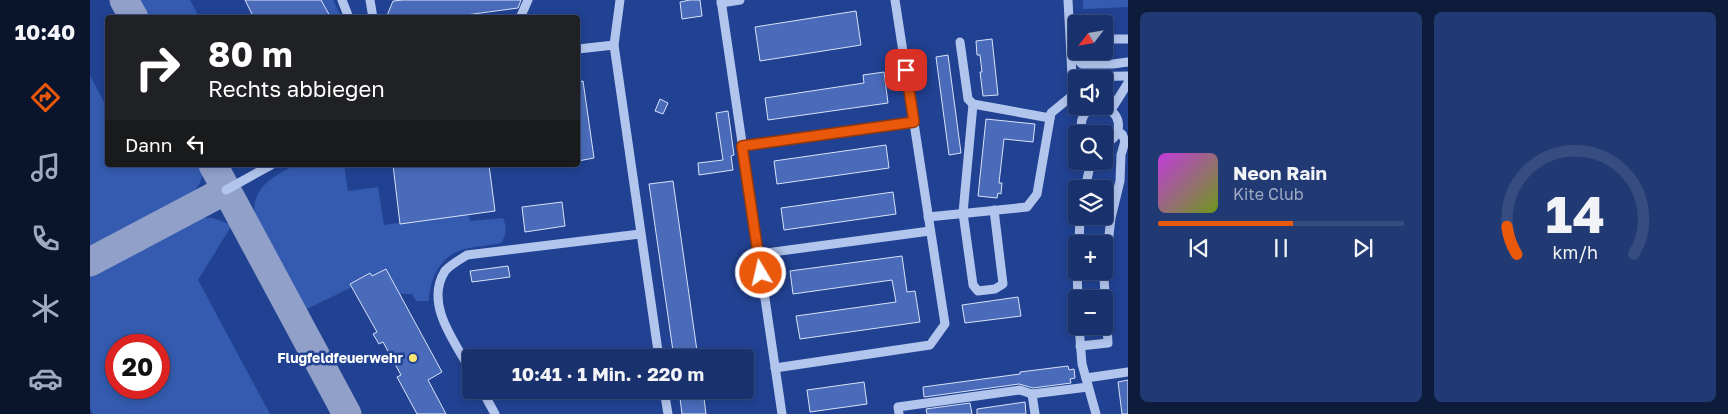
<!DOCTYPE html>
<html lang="de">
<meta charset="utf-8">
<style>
:root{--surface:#19326e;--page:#223a73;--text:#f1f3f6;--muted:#9faac2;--line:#374d81;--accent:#ea580c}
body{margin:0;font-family:"Golos Text",sans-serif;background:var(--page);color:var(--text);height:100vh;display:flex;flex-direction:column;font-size:19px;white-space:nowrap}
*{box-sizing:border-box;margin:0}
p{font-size:16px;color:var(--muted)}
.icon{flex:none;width:28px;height:28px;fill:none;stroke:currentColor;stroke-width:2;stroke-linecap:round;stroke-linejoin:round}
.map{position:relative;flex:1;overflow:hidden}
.side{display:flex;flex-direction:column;gap:12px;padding:12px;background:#0e1c3c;width:600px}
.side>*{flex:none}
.top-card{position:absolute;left:15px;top:15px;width:475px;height:152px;border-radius:5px;box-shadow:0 2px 8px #0003,0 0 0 1px var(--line);background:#202124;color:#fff;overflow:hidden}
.needle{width:32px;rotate:239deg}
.tools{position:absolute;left:978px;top:15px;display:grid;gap:10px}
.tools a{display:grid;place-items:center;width:45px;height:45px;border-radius:5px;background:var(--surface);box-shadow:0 2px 8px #0003,0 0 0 1px var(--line);font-size:25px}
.speed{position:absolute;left:15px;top:334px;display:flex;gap:10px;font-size:25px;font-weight:700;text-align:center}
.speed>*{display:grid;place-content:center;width:65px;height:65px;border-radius:50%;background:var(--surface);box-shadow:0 2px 8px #0003,0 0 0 1px var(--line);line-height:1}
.speed .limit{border:8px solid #d22;background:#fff;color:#111}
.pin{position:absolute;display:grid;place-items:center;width:42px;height:42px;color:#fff;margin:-21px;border-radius:10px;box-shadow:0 2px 8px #0006}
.me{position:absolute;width:55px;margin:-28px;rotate:351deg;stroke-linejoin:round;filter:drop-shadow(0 0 4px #0008)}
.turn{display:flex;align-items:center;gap:18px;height:105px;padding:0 20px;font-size:22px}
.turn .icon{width:65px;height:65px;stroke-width:2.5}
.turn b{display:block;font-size:35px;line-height:42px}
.then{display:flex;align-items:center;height:48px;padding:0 20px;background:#0003;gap:10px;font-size:19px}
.side .widget{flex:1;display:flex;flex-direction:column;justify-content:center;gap:8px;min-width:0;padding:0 18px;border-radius:8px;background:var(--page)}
.side .dial{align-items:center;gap:0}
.dial svg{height:130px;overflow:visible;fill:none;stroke:var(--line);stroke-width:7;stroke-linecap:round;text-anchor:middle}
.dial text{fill:var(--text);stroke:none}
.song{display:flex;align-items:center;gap:15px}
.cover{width:60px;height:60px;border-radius:8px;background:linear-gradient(135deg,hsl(290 70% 55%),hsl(80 70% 35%))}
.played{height:5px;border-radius:2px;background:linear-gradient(90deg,var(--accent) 55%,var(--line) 55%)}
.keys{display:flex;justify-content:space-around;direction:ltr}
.side .tiles{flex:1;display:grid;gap:12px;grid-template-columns:repeat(2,1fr)}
.trip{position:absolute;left:372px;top:349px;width:292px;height:50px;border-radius:5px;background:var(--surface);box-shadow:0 2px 8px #0003,0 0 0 1px var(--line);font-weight:700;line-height:50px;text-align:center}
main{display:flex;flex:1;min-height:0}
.tab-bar{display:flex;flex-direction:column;width:90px;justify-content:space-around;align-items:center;background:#0a142c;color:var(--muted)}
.tab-bar .icon{width:35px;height:35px}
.tab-bar .on{color:var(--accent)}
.tab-bar b{font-size:22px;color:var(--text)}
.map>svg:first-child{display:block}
</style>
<main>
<nav class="tab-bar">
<b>10:40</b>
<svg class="icon on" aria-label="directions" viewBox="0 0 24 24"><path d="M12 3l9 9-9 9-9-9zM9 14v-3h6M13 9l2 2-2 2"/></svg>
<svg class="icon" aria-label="music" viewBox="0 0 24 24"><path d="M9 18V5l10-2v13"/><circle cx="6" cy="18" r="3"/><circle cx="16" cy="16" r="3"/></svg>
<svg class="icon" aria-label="phone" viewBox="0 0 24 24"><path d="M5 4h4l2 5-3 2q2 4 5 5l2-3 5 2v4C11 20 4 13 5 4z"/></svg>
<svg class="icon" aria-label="climate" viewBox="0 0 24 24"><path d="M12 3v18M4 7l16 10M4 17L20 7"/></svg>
<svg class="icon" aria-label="car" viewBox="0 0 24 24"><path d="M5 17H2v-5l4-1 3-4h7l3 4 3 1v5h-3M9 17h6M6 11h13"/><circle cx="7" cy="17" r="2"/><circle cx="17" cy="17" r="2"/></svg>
</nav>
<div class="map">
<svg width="1038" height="414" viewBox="0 0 1038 414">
<rect width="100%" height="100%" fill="#214292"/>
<g fill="#345baf" fill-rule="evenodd">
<polygon points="47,0 100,0 109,17 56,17"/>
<polygon points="231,0 243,0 251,17 241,17"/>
<polygon points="993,0 1038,0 1038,7 993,9"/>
<path d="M0 75 17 108 18 165H111C116 176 108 188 100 196L0 251Z"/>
<path d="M205 165H254L258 191 288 187 294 225 378 214 380 221 413 218C417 227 417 235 411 243 398 246 384 246 371 250 350 257 339 280 339 301H326L322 294H310L295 269 282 276 279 273 260 284 262 287 215 310H212L166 223C158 190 180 178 205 165Z"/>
<path d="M110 218H123L142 225 108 280 180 414H3L0 408V275L98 222ZM26 345H69V388H26Z"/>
</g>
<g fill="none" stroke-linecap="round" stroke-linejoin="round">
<g stroke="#90a0c8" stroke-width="29">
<polyline points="34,0 44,18"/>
<polyline points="123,165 257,414"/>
<polyline points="0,262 136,190"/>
</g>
</g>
<g fill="#4a6bb9" stroke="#d8e2f9">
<polygon points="155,0 231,0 241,18 164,18"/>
<polygon points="313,0 431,0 428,8 354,18 296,18 303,1"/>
<polygon points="600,0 610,0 612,16 592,19 590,2"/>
<polygon points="766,11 771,45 670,61 665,27"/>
<polygon points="902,39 908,95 893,96 890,72 892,72 890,55 887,55 886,41"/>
<polygon points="858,55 871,153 859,155 846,57"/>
<polygon points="794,72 798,103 678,120 675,98 774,83 773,75"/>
<polygon points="493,81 504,158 488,161 488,82"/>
<polygon points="570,99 578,103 573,114 565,111"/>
<polygon points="638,111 644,155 641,156 643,170 609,175 608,163 633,160 626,113"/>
<polygon points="896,119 945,124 943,142 914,139 909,183 912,183 911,194 908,193 907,198 888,196"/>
<polygon points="796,145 799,168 687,184 684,161"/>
<polygon points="303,165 399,165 405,211 310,224"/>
<polygon points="583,181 608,358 584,358 559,184"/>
<polygon points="803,192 806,214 694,230 691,208"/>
<polygon points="472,202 475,226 435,232 432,207"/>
<polygon points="812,256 817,292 825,291 830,322 710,339 706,316 806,302 802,280 703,294 700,271"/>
<polygon points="418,266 420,277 382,282 380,271"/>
<polygon points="296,269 352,372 338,380 356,414 327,414 307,377 311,375 293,342 289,344 283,334 287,332 260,284 280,273 282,276"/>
<polygon points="928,297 931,316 875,323 872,305"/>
<polygon points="978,366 979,370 984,369 985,378 980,379 981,383 943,388 929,384 834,397 833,387 930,374 930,372"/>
<polygon points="1038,380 1038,414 1032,414 1028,382"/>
<polygon points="774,382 777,404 720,412 717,390"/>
<polygon points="589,390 613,390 616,414 592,414"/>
<polygon points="935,402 936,414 887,414 887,409"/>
<polygon points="880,403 882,414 837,414 836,409"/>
</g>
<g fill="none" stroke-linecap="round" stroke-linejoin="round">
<g stroke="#b2c5ed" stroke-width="9">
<polyline points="252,0 259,18"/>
<polyline points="280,0 283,18"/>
<polyline points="530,0 524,45 569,358"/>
<polyline points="631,0 692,414"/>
<polyline points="978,0 983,95 986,98"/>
<polyline points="631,3 650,0"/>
<polyline points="430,18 438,0"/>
<polyline points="1014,39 1038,39"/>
<polyline points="870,42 878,99 883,104"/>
<polyline points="488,49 524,45"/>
<polyline points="981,53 992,64 1023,64 1038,62"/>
<polyline points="982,77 1038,76"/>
<path d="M1009 106C1032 109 1036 136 1014 144"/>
<polyline points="1021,110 1038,83"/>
<path d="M993 134C988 120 994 110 1008 106"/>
<polyline points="652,146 824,122"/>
<polyline points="995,189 1001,161"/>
<polyline points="136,190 181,165"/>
<polyline points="904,210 913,284 905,289 888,291 883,285 873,213 883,104 960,118"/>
<polyline points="838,217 937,207 947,194 961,113 983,95"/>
<polyline points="989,244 990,216"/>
<polyline points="668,254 840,231"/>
<polyline points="987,271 988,299"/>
<polyline points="989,326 992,364 1006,414"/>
<polyline points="990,346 1018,343 1014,278 1021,218 1030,181 1031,155 1035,141 1032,134 1027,131"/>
<polyline points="685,368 840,345 855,324 805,0"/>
<path d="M381 371C365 342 334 304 355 271 360 265 371 259 377 255L550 234"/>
<polyline points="996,378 1038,372"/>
<polyline points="392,390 405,414"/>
<polyline points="574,390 578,414"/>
<polyline points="809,414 808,407 930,390 942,394"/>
<polyline points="945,414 942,394 998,387"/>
</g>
</g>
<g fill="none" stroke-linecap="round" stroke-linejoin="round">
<defs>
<polyline id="route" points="671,273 652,146 824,122 816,70"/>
</defs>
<use href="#route" stroke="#983908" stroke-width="12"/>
<use href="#route" stroke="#ea580c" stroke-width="9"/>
</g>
<circle fill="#fae674" stroke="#214292" stroke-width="2" cx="323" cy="358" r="5"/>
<g text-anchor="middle" stroke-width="5" stroke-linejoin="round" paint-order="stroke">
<g font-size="14" font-weight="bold" fill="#fff" stroke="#214292" text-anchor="end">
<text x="313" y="363">Flugfeldfeuerwehr</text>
</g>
</g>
</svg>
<div class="tools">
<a><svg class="needle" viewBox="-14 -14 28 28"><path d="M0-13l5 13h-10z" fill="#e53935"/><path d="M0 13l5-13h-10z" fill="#9faac2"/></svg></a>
<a><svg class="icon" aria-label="sound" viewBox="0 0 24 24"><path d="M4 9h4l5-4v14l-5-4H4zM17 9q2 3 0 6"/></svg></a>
<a><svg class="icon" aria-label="search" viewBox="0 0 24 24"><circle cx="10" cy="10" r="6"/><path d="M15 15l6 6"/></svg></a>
<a><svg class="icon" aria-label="layers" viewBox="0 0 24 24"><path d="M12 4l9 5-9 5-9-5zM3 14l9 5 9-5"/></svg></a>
<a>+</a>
<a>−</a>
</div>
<div class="speed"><div class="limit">20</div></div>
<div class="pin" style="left:816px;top:70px;background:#d93025"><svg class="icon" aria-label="arrive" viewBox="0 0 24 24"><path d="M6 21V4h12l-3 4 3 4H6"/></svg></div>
<svg class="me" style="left:671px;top:273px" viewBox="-20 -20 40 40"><circle r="17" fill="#ea580c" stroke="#fff" stroke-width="3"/><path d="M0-11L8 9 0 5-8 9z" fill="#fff"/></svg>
<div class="trip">10:41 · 1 Min. · 220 m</div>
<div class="top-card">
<div class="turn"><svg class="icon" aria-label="right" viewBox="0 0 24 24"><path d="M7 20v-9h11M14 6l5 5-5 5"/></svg><div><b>80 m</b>Rechts abbiegen</div></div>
<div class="then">Dann<svg class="icon" aria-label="left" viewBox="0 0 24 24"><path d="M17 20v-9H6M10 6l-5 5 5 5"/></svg></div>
</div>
</div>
<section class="side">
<div class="tiles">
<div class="widget">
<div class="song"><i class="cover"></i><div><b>Neon Rain</b><p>Kite Club</p></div></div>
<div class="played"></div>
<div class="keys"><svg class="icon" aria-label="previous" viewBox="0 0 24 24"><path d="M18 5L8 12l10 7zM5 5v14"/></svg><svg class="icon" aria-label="pause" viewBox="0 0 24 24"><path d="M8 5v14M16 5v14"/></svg><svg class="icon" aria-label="next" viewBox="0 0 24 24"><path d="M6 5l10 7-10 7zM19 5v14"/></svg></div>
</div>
<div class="widget dial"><svg viewBox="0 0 100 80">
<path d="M14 69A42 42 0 1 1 86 69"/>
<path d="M14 69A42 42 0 0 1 8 52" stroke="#ea580c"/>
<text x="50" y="56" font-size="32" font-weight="700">14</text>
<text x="50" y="72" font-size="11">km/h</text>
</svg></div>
</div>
</section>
</main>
